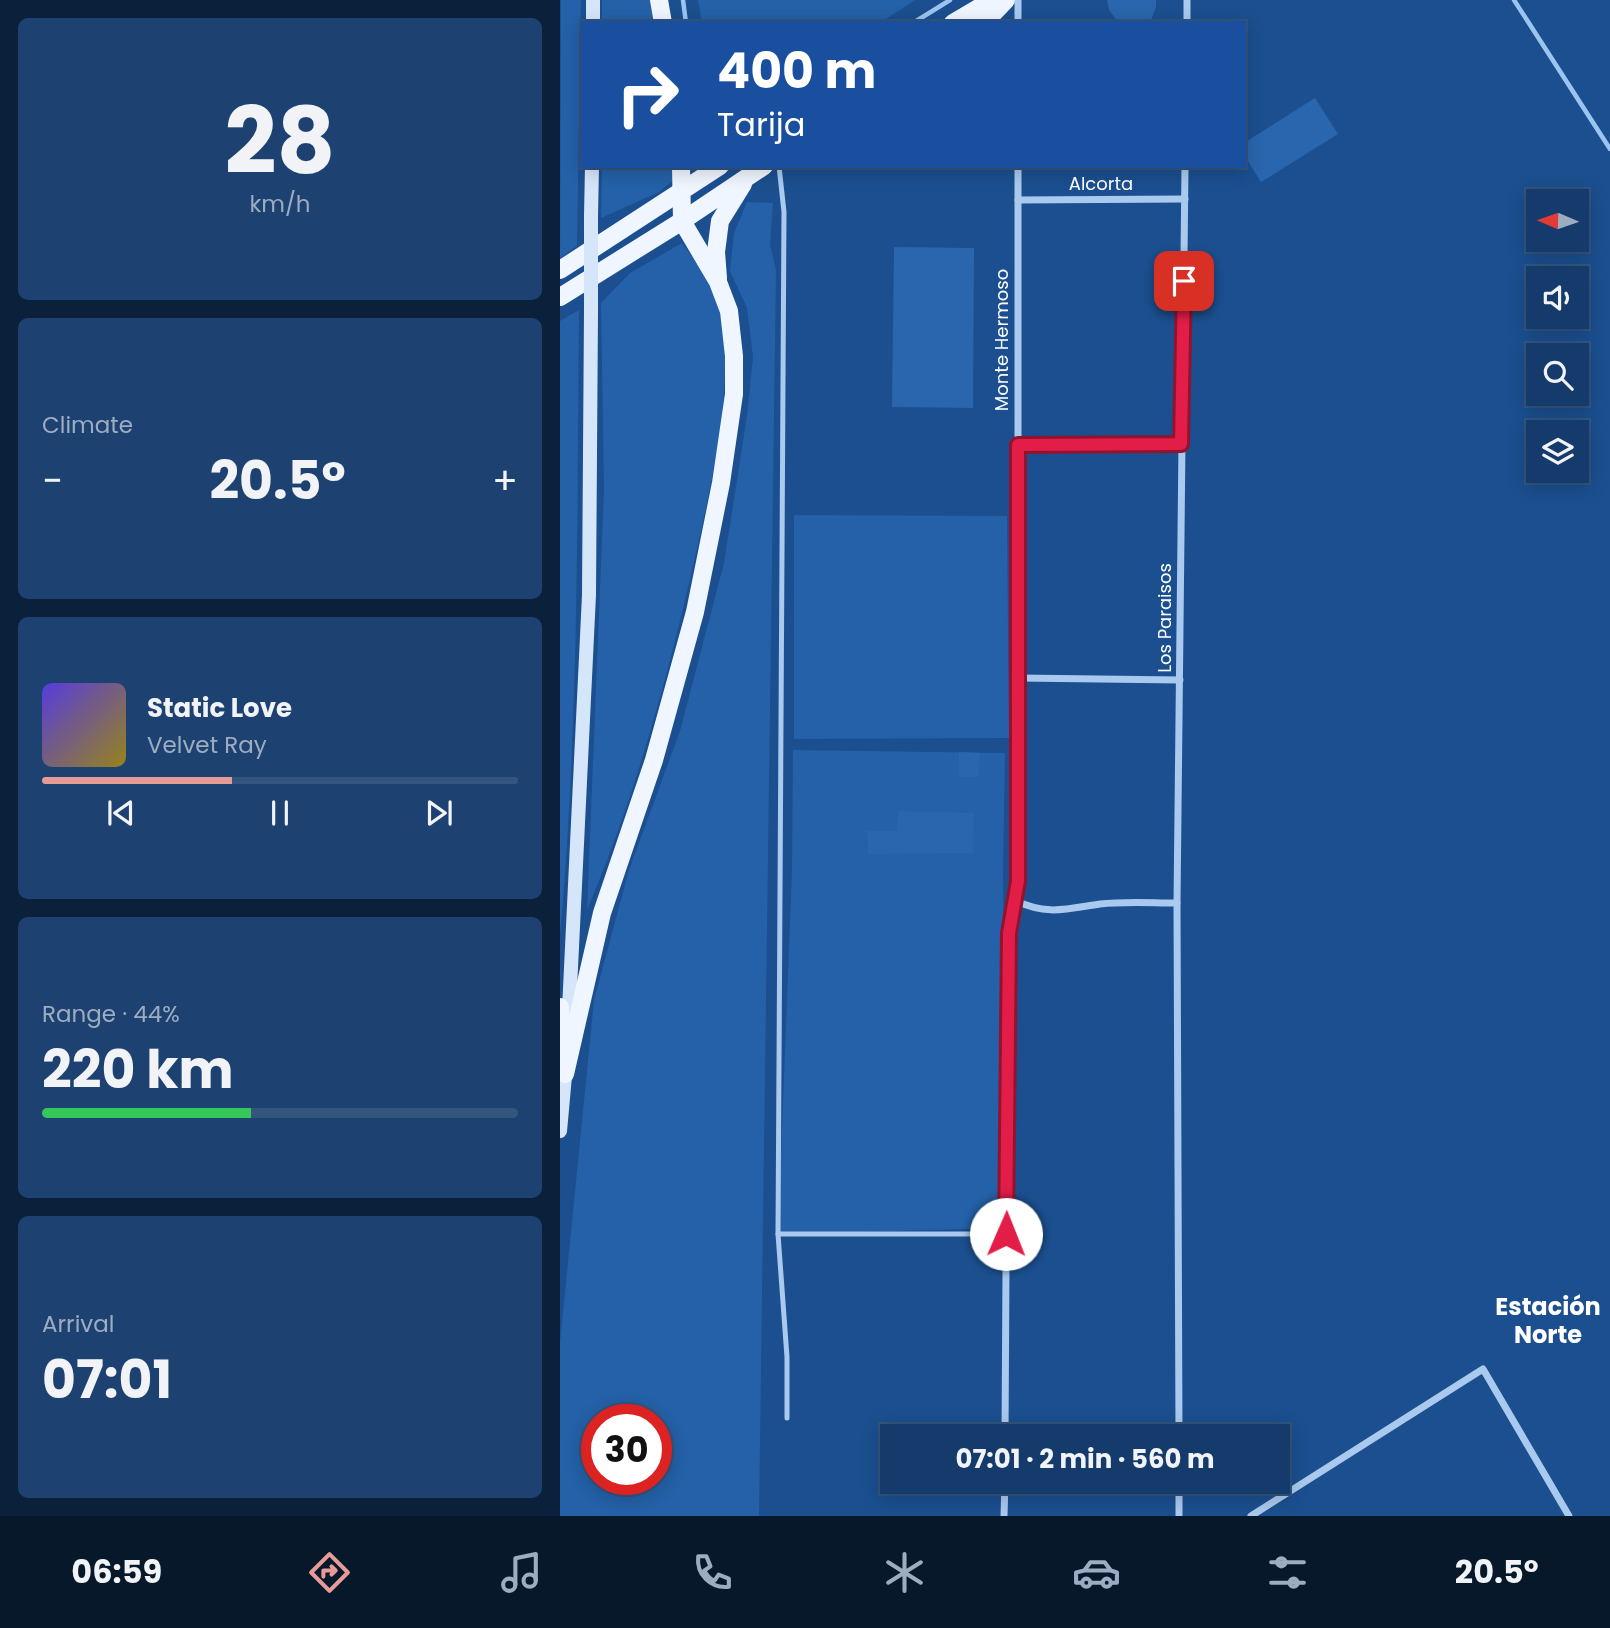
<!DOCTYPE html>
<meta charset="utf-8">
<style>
:root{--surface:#143b6b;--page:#1d4271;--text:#f1f3f6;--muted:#9dadc1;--line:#33557e;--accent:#e69b98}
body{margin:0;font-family:Poppins,sans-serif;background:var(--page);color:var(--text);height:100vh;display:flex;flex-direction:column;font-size:26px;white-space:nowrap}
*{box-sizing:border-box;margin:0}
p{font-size:23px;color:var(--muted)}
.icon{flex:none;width:38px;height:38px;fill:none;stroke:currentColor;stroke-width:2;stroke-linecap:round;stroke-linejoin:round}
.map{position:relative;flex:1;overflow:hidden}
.drawer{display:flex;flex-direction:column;gap:18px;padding:18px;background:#0b203b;width:560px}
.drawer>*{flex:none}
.guide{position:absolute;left:21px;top:21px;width:665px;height:147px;border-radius:0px;box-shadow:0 4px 18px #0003,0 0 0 2px var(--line);background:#1a4fa0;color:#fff;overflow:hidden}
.needle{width:46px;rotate:272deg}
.fabs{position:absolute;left:966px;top:189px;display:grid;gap:14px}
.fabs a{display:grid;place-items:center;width:63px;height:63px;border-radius:0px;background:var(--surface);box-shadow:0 4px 18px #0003,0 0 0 2px var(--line);font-size:35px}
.speed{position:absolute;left:21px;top:1404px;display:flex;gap:14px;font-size:35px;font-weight:700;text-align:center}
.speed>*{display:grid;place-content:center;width:91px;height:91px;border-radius:50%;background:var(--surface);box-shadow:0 4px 18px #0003,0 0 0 2px var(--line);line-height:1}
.speed .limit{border:10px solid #d22;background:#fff;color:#111}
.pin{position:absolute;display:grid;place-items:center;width:60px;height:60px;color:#fff;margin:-30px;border-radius:14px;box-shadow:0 4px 10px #0006}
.me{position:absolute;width:77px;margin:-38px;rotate:1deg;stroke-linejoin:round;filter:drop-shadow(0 0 5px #0008)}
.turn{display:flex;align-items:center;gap:24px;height:147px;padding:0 21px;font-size:32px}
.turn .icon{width:91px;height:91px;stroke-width:2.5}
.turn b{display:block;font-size:49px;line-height:60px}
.big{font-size:52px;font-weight:700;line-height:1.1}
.drawer .widget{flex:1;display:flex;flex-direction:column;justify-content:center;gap:10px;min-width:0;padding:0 24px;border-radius:10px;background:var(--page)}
.drawer .dial{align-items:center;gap:0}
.dial b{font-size:91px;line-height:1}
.song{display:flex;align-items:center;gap:21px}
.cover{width:84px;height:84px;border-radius:10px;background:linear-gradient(135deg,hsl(250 70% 55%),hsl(50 70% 35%))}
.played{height:7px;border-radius:4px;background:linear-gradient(90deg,var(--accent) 40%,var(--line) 40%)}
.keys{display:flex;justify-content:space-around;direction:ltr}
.heat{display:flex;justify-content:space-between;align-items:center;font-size:38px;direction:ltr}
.charge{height:10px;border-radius:5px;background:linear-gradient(90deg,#34c759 44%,var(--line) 0)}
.trip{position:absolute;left:320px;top:1424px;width:410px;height:70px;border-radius:0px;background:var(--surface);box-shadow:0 4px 18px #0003,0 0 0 2px var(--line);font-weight:700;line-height:70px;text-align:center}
.dock{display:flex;height:112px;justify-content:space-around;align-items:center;background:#08182b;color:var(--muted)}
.dock .icon{width:49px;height:49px}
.dock .active{color:var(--accent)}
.dock b{font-size:32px;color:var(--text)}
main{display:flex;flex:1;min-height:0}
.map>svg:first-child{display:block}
</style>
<main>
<section class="drawer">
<div class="widget dial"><b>28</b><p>km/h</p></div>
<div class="widget"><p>Climate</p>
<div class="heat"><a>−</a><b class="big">20.5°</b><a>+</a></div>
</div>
<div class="widget">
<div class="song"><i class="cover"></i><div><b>Static Love</b><p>Velvet Ray</p></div></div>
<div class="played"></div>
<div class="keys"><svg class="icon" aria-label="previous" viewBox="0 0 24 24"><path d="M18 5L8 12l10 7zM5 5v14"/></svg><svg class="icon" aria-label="pause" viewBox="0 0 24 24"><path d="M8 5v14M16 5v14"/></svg><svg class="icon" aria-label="next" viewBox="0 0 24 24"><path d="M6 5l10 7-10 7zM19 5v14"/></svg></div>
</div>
<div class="widget"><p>Range · 44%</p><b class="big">220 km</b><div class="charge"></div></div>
<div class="widget"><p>Arrival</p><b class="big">07:01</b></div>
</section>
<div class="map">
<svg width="1050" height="1516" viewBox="0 0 1050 1516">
<rect width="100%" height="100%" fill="#1b4f8f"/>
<g fill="#2461a8" fill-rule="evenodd">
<polygon points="1,0 21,0 17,246 0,258"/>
<polygon points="42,0 90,0 94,23 42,23"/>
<polygon points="138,0 355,0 320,23 142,23"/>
<polygon points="42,166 116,166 117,177 99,192 41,218"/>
<path d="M187 202 213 203 210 244 216 270 199 1516H0V1343L34 1000 69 870 120 731 164 563 187 416 193 357 187 308 170 271 174 233ZM37 1419H96V1479H37Z"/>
<path d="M122 243C141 269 159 295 165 328 166 336 165 346 165 354 166 408 156 460 145 512 116 647 81 783 27 910L44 490 41 303 70 273Z"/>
<path d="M19 310C17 518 19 727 0 935V321Z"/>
<polygon points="234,515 447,516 449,738 234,739"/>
<polygon points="233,750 445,753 443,873 446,1228 218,1234 232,869"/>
</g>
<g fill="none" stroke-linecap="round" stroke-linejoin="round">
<g stroke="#9cc4f0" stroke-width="4.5">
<polyline points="123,0 126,23"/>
<polyline points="954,0 1050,149"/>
<polyline points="353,23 390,0"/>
</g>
</g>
<g fill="#2a66ad">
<polygon points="547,0 596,0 596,7 590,23 559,23 549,10"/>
<polygon points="755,98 778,134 701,182 684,155 684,143"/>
<polygon points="334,247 414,248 413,408 332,407"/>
<polygon points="399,752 420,753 418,777 399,777"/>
<polygon points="338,811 414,813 413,853 308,854 307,831 337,831"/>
</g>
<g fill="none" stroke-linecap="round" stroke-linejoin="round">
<g stroke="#a9c9ee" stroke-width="5">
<polyline points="219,166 224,212 218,1234 227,1357 227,1418"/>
<polyline points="218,1234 446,1234"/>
</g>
<g stroke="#a9c9ee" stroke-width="7">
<polyline points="458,0 458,23"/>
<polyline points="627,23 627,0"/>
<polyline points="458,200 625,199"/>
<polyline points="458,445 621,444"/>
<polyline points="458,678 620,680"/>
<path d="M454 900C487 916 506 909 540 904 565 901 592 903 617 903"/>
<polyline points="445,1437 448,933 458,881 458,166"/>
<polyline points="619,1437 617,903 625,166"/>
<polyline points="619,1482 619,1516"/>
<polyline points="444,1516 445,1482"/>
<polyline points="691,1516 923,1369 1009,1516"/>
</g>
<g stroke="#d6e6fa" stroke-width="14">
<polyline points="33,23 33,0"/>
<polyline points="31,216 32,166"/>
<polyline points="8,1030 29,595 31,311"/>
<polyline points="0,1131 6,1065"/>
</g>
<g stroke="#f0f6ff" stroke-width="18">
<polyline points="99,0 103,23"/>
<polyline points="393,23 432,0"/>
<polyline points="424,23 446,0"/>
<polyline points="0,270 160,166"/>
<polyline points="158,278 156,252 160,221 183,184"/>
<polyline points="0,297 122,221 204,166"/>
<polyline points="0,1007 3,1053"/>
<polyline points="5,1074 42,913 94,760 135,612 161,483 174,394 174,356 169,311 158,282 122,221 121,166"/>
</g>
<polyline stroke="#d6e6fa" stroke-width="14" points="31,311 31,216"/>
</g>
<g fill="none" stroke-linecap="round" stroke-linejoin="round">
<defs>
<polyline id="route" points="446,1234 449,933 458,881 458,445 621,444 624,281"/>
</defs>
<use href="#route" stroke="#92132f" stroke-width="18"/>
<use href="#route" stroke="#e11d48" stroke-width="12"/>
</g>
<g text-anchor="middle" stroke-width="7" stroke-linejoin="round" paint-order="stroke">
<g font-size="18" fill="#fff" stroke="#1b4f8f">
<text x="541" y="190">Alcorta</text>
<text transform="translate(442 340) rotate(-90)" y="6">Monte Hermoso</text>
<text transform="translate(605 618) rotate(-90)" y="6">Los Paraisos</text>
</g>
<g font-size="24" font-weight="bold" fill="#fff" stroke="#1b4f8f">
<text x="988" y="1315">Estación<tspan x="988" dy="28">Norte</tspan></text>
</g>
</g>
</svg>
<div class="fabs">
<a><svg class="needle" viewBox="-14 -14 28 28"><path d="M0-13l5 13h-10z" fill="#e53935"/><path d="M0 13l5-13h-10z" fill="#9dadc1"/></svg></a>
<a><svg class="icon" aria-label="sound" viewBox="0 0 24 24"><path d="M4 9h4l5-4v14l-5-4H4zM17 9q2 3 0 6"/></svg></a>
<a><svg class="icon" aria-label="search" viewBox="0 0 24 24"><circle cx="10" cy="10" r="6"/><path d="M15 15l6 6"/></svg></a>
<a><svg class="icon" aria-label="layers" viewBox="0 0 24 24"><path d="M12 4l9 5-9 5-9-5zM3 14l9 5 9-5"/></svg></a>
</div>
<div class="speed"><div class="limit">30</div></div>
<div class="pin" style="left:624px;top:281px;background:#d93025"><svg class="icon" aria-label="arrive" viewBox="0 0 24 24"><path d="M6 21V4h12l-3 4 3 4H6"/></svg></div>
<svg class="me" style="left:446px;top:1234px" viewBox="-20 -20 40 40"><circle r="19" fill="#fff"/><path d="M0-13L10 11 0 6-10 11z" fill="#e11d48"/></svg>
<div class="trip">07:01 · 2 min · 560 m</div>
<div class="guide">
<div class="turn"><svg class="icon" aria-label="right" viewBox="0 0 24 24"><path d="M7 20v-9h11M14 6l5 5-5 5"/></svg><div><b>400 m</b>Tarija</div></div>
</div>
</div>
</main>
<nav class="dock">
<b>06:59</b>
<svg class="icon active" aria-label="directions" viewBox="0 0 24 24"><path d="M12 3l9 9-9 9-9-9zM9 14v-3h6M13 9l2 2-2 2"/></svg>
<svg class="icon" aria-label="music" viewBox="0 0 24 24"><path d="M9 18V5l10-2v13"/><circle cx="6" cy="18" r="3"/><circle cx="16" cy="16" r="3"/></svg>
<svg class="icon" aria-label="phone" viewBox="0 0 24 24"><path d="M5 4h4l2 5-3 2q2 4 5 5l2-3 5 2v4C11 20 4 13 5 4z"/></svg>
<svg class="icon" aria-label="climate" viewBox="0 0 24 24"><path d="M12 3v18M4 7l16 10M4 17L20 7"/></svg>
<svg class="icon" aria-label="car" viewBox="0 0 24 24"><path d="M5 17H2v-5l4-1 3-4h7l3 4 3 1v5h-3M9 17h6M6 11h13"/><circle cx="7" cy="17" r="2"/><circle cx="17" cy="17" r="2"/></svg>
<svg class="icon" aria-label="filters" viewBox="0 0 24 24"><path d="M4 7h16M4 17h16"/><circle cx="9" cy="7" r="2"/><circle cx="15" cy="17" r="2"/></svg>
<b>20.5°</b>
</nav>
